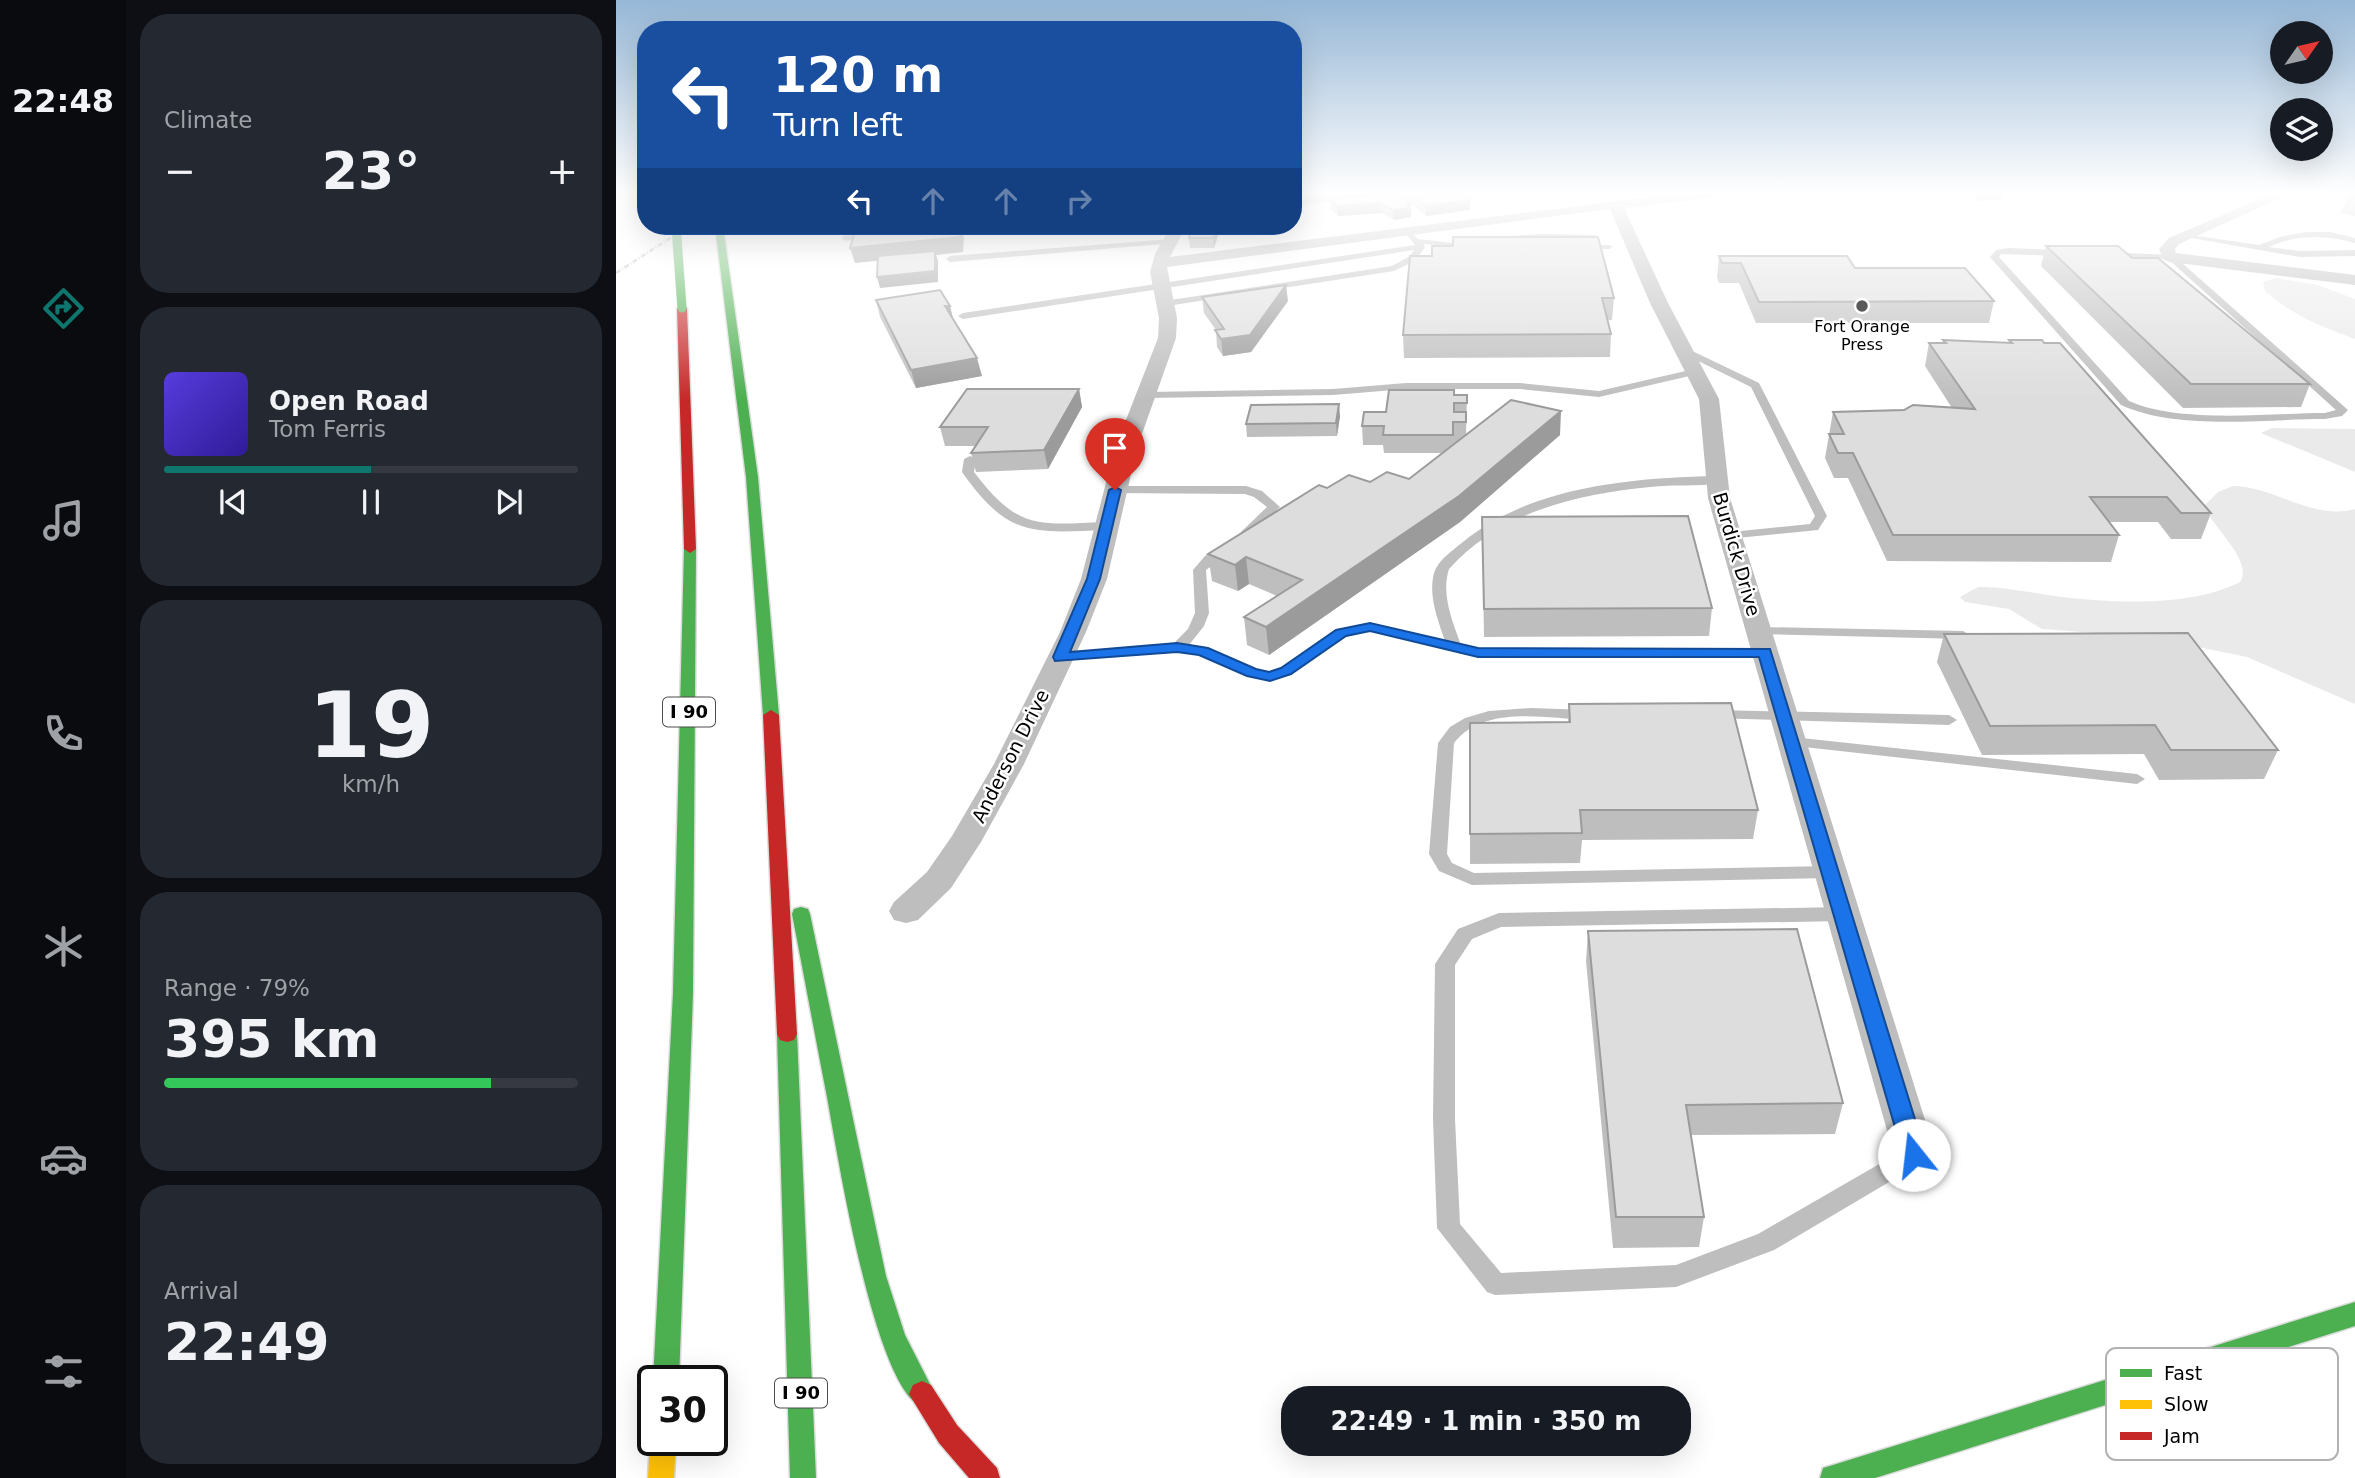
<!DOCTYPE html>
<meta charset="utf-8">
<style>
:root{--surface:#171b24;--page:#242831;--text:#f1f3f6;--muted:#9ea1a6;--line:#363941;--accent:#0f766e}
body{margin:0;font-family:"DejaVu Sans",sans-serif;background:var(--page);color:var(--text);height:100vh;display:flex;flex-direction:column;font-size:26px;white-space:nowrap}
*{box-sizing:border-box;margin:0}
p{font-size:23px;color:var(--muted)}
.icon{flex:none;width:38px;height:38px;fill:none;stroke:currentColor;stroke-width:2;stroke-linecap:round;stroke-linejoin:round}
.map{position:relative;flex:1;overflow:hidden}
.drawer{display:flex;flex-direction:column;gap:14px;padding:14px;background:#0d0f14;width:490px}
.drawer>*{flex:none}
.hud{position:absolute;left:21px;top:21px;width:665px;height:214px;border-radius:28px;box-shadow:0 7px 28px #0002;background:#1a4fa0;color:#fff;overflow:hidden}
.needle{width:46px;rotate:56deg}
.controls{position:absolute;left:1654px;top:21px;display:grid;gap:14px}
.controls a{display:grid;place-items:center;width:63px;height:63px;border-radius:50%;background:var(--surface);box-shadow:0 7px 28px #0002;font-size:35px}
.speed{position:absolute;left:21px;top:1365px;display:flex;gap:14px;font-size:35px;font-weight:700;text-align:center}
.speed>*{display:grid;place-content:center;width:91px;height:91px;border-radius:50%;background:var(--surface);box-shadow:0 7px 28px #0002;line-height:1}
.speed .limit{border:4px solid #111;border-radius:10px;background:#fff;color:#111}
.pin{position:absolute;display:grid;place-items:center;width:60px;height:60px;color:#fff;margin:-72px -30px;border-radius:50% 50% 50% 0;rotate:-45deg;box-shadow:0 0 7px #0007}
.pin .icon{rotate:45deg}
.me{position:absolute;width:77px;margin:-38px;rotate:344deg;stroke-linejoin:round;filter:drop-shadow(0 0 5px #0008)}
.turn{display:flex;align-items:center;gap:24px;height:147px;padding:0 21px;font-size:32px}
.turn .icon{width:91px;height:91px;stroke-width:2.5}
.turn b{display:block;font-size:49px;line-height:60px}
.lanes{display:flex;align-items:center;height:66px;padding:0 21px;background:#0003;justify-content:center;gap:35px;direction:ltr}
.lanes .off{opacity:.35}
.big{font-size:52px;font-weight:700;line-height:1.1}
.drawer .tile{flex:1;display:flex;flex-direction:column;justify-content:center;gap:10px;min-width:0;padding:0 24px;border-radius:28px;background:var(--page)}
.drawer .dial{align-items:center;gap:0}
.dial b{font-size:91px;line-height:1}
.song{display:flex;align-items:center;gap:21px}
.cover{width:84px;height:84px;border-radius:10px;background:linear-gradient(135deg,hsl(250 70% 55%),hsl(250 70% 35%))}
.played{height:7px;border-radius:4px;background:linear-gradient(90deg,var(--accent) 50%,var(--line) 50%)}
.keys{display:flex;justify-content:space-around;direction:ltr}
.heat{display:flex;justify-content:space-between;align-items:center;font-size:38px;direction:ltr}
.charge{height:10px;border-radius:5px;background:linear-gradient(90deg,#34c759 79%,var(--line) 0)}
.trip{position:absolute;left:665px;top:1386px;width:410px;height:70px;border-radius:28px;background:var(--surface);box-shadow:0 7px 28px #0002;font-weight:700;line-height:70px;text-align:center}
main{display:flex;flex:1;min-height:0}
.dock{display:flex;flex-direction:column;width:126px;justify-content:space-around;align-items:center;background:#090b0e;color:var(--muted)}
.dock .icon{width:49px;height:49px}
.dock .on{color:var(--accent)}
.dock b{font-size:32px;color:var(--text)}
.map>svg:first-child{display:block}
</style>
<main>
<nav class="dock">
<b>22:48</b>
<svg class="icon on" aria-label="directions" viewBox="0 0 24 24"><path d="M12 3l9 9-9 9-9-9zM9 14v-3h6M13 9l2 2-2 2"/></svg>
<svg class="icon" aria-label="music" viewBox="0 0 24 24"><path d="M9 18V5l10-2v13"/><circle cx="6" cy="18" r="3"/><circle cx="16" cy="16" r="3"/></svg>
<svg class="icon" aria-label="phone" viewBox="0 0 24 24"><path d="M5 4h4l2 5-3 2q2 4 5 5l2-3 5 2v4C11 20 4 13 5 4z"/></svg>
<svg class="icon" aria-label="climate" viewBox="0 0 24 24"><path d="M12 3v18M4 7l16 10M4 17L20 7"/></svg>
<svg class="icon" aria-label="car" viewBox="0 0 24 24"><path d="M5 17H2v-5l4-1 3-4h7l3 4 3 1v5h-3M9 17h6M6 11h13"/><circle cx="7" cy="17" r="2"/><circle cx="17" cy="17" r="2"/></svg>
<svg class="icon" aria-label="filters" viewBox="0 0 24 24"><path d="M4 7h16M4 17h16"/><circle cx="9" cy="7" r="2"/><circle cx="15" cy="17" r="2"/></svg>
</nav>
<section class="drawer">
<div class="tile"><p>Climate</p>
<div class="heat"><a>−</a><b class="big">23°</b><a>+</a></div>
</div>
<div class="tile">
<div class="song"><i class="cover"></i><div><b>Open Road</b><p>Tom Ferris</p></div></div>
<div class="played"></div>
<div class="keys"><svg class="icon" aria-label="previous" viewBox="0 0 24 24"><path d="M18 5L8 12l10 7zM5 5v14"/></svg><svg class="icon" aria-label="pause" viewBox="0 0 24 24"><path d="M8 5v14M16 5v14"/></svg><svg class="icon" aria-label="next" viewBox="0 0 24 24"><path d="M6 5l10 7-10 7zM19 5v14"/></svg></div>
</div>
<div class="tile dial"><b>19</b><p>km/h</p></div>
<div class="tile"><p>Range · 79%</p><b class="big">395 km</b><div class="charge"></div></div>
<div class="tile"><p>Arrival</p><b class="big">22:49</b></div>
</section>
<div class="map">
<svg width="1739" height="1478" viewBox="0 0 1739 1478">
<rect width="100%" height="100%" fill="#fff"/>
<g fill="#eaeaea">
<polygon points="677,194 786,194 677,207"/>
<path d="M1660 278 1702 285 1739 299V339C1703 326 1678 316 1649 291L1647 282Z"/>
<polygon points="1656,428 1739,429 1739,472 1645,433"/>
<path d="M1617 486C1658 486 1697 521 1739 509V704L1631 657 1533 637 1426 629 1393 609 1349 602 1344 597 1362 587H1370C1396 588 1421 594 1446 597 1500 603 1575 607 1624 582 1638 561 1596 527 1588 506L1602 492Z"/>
</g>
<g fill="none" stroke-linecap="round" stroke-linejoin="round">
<g stroke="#bcbcbc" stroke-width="5">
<polyline points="677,203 750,194"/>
<polyline points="333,230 410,226"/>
<polyline points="229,238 250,237"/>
</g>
<defs>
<g id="fast">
<polygon points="99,226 107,226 142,477 163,715 155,720 147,715 130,477"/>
<polygon points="74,545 80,549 77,993 63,1381 37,1381 57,993 68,549"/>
<path d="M185 907 192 909 194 914 270 1276 289 1335 319 1394 315 1403 306 1407C258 1387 221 1151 211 1097 199 1036 188 975 176 914L178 909Z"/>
<polygon points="171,1026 178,1028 181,1034 200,1478 174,1478 161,1034 164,1028"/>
<polygon points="1739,1302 1739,1326 1259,1478 1204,1478 1207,1468 1217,1465"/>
</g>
<polygon id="slow" points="37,1433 37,1440 60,1440 58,1478 32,1478 34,1440"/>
<g id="jam">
<polygon points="66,305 71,308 80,549 74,553 68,549 61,308"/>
<polygon points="155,710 163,715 181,1034 178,1040 171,1042 164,1040 161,1034 147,715"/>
<polygon points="306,1381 315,1385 341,1425 381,1468 384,1478 353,1478 323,1443 293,1394 297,1385"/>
</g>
</defs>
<use href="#fast" stroke="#dbdbdb" stroke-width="3"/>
<use href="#slow" stroke="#dbdbdb" stroke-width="3"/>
<use href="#jam" stroke="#dbdbdb" stroke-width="3"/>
<g fill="#bebebe" fill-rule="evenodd">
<polygon points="790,227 802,239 862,246 858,248 807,244 809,247 800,260 778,271 551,306 546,303 548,301 776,266 794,256 798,250 347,319 342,316 347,313 799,245 786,229"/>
<path d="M1690 232H1714L1739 238V243C1709 235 1682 234 1653 247L1684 251 1739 250V256L1684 257 1564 236 1568 234 1643 245 1664 237Z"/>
<polygon points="924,234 978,235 982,237 978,239 924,238 868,242 864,240 868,238"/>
<polygon points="556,239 560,241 559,243 334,262 330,259 334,256"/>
<polygon points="964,245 993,245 997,247 993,249 961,249 961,245"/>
<path d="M1393 248 1557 255 1732 410 1726 416 1709 419C1647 419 1562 431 1505 405L1374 257 1380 250ZM1385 254 1552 259 1720 410 1709 413C1653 413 1564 424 1513 401L1383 257Z"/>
<polygon points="1064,348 1070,348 1143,383 1211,516 1202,530 1111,539 1109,536 1115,532 1194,524 1199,516 1135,387 1064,352"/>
<polygon points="1078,369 1082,370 1082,374 983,397 904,389 790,389 717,395 530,398 525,395 530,392 717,389 790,383 904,383 983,391"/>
<path d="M354 456 360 459 358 472C402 530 421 525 489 522L495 526 489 530C415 533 392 537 346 472L348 459Z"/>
<path d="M1100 476 1106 480 1104 483C1082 487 1057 484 1034 487 961 494 884 512 833 569 825 594 836 620 845 645L862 649H1149L1154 650 1156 653 1154 656 862 657 754 631 730 636 675 674 654 680 631 676 583 655 561 652 444 661 437 657 444 653 557 644 572 629 579 613 577 570 589 556 611 544 617 548 616 551 590 570 593 613 588 626 573 645 591 648 640 669 653 671 665 668 720 630 754 623 829 641C822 620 812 596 818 573 822 560 837 550 847 542 915 486 1015 478 1100 476Z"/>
<polygon points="499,486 630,486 646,491 664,507 635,535 631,536 625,532 651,507 638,497 629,494 495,493 495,487"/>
<polygon points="1143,627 1347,631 1354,635 1347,639 1138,634 1136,631 1138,628"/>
<path d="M915 708 971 710 979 715 971 720C929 718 867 705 838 743L831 854 836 863 858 873 1214 866 1220 868 1223 872 1220 876 1214 878 856 885 823 871 813 854 822 743 834 727 849 718 873 711Z"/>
<polygon points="1099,710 1333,715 1341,720 1333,725 1094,718 1091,715 1094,712"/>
<polygon points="1176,737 1521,774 1529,779 1521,784 1170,745 1168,742"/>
<polygon points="1227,907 1234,909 1236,914 1234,919 1227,921 885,927 856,939 839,965 839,1119 844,1224 885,1273 1060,1265 1142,1234 1291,1148 1299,1146 1307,1148 1310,1155 1307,1162 1158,1250 1060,1287 879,1295 871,1292 821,1228 817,1119 819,964 842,929 883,913"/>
</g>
<g fill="#bebebe" fill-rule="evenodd">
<polygon points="1058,194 1100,194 1093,198 1008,208 1052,303 1103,399 1114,498 1320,1155 1314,1168 1299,1173 1284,1168 1278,1155 1092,498 1083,399 1034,303 994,209 551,267 561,318 560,338 521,448 491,579 470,632 408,764 365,842 335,888 302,920 290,923 278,920 273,911 278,902 311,872 336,836 378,764 444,632 465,579 499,448 542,338 543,318 534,272 539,254 555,226 570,226 554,257"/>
<polygon points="1655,194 1673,194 1563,244 1559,249 1560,253 1739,275 1739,285 1554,262 1548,260 1543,249 1553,238"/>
</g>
<use href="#fast" fill="#4caf50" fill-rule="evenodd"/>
<use href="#slow" fill="#ffc107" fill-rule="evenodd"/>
<use href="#jam" fill="#c62828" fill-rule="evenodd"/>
<polyline stroke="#bdbdbd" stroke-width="2.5" stroke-dasharray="5 2 1 2" stroke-linecap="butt" points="0,273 73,226"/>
<defs>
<polyline id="fast-bridge" points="60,226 66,308"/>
</defs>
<use href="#fast-bridge" stroke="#dbdbdb" stroke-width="10" stroke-linecap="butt"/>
<use href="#fast-bridge" stroke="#4caf50" stroke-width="9"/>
</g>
<g fill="#bebebe">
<polygon points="787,194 857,194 857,198 852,199 854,210 810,216 795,204 795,217 778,220 766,213 722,216 714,208 714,199 787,197"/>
<polygon points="1356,194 1385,194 1386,199 1364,201 1356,196"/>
<polygon points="1733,194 1739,194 1739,216 1725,213 1731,199 1734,197 1732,197"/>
<polygon points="577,226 605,226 598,248 574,248 573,238"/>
<polygon points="1430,246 1516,258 1694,384 1685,407 1567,408 1425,266"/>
<polygon points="794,256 998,298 996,320 992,320 995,334 994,357 788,358 787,335"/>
<polygon points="1103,256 1378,301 1373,323 1140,323 1123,283 1103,283 1101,277"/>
<polygon points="586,297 672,301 635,352 607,356 601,347 600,330 588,313"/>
<polygon points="260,300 337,319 366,376 300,388 264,317"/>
<polygon points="1327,340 1393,343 1393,340 1595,513 1585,539 1555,539 1542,522 1494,522 1503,535 1495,562 1271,561 1232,478 1218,478 1209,458 1217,412 1336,408 1309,366 1313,343 1327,343"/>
<polygon points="463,389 466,407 432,469 360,472 355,453 360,446 329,446 324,427"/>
<polygon points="838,395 851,395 850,435 944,435 844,522 653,655 631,645 628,617 661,596 633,584 622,591 596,581 592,554 711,488 754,482 793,479 826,453 768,453 767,445 747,445 746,426 770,412"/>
<polygon points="724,416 721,436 631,437 630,424"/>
<polygon points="866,517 1096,608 1093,636 868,637"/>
<polygon points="1328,634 1662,750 1648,779 1543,780 1528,754 1366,755 1321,662"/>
<polygon points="953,704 1142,810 1137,839 966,840 964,863 854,864 854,723 952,722"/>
<polygon points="972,931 1227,1103 1219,1134 1075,1135 1088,1217 1083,1247 997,1248 970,961"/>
</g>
<g fill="#9b9b9b">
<polygon points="840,194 857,194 857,198 840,200"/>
<polygon points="1387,194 1386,199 1364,201 1365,196"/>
<polygon points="854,200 854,210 810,216 810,206"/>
<polygon points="765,203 766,213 722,216 721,206"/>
<polygon points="791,204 795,204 795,217 778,220 777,210"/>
<polygon points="345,226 348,238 347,252 320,255 322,261 322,282 264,288 261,277 319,255 239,263 234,248"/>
<polygon points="600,226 605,226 598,248 597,238"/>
<polygon points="670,285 672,301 635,352 607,356 605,339"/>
<polygon points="329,306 334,306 338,322"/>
<polygon points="361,358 366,376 300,388 295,370"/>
<polygon points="463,389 466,407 432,469 428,450"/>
<polygon points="723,404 724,416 721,436 720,423"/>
<polygon points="945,411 944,435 844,522 653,655 650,627"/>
<polygon points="630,557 633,584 622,591 619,565"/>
</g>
<g fill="#ddd" stroke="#9b9b9b" stroke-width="2">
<polygon points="771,194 783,194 795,204 791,204 795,208 777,210 765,203 721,206 714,199"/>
<polygon points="793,194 845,194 854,200 810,206"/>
<polygon points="1361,194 1387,194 1365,196"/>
<polygon points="1739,195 1739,200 1731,199"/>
<polygon points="312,226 345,226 344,237 234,248 239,231"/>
<polygon points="577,226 600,226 597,238 573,238"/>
<polygon points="837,237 982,237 998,298 986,298 995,334 787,335 794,256 816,256 816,246 837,246"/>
<polygon points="1430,246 1502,246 1516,258 1542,258 1694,384 1575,384"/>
<polygon points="319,251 319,271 261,277 262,256"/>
<polygon points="1103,256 1231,256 1239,268 1349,268 1378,301 1143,302 1125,263 1106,263"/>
<polygon points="670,285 634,335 605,339 599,330 608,329 586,297"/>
<polygon points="324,290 334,306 329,306 361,358 295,370 260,300"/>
<polygon points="1327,340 1396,343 1393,340 1426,340 1428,343 1444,343 1595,513 1565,513 1551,497 1474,497 1503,535 1277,535 1237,453 1222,453 1213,434 1228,434 1217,412 1288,410 1297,405 1359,409 1313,343 1330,343"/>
<polygon points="351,389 463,389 428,450 355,453 372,427 324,427"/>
<polygon points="773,390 838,390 838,395 851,395 851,403 838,403 838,412 850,412 850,422 837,422 837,435 767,435 768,426 746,426 748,412 770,412"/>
<polygon points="895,400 945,411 843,496 650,627 628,617 686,580 630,557 619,565 592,554 703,485 711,488 733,475 754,482 771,472 793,479"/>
<polygon points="723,404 720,423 630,424 635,405"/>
<polygon points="1072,516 1096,608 868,609 866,517"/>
<polygon points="1572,633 1662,750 1555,750 1539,725 1374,726 1328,634"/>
<polygon points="1115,703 1142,810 964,810 966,833 854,834 854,723 954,722 953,704"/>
<polygon points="1181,929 1227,1103 1070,1105 1088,1217 1000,1217 972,931"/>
</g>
<linearGradient id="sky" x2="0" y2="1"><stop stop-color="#96b7d6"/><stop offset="0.48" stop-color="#fff"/><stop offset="1" stop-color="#fff" stop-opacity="0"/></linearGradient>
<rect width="1739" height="401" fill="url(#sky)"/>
<polygon fill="#1a73e8" stroke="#114b97" stroke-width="2" points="499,487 505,490 484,579 454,652 561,643 592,648 640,669 653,672 665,668 720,630 754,623 862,648 1154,649 1310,1155 1306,1162 1298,1165 1291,1162 1287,1155 1143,657 862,657 754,631 730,636 675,674 654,681 631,676 583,655 561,652 439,661 437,657 471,579 493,490"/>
<circle fill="#595959" stroke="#fff" stroke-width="2.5" cx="1246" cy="306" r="7"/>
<g text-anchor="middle" stroke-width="5" stroke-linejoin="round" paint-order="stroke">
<g font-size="16" fill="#000" stroke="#fff">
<text x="1246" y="332">Fort Orange<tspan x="1246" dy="18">Press</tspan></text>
</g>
<g fill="#fff" stroke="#4c4c4c" stroke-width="2">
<rect x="47" y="697.5" width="52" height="29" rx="5"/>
<rect x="159" y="1378.5" width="52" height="29" rx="5"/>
</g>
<g font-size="18" font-weight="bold" fill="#000">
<text x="73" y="718">I 90</text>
<text x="185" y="1399">I 90</text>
</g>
<g font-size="19" fill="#000" stroke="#fff">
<text transform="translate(1121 554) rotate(74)" y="7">Burdick Drive</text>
<text transform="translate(394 756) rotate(-63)" y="7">Anderson Drive</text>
</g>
</g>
<rect x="1490" y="1348" width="232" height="112" rx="10" fill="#fff" stroke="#b2b2b2" stroke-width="2"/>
<rect x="1504" y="1369" width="32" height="8" fill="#4caf50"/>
<rect x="1504" y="1400" width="32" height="9" fill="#ffc107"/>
<rect x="1504" y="1432" width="32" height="8" fill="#c62828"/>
<g font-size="19" fill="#000">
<text x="1548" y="1380">Fast</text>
<text x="1548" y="1411">Slow</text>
<text x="1548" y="1443">Jam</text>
</g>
</svg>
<div class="controls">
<a><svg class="needle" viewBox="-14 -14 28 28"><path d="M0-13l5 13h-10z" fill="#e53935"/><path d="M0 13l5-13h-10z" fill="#9ea1a6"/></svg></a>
<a><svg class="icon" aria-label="layers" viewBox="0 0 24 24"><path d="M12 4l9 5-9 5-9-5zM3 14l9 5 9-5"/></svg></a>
</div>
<div class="speed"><div class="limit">30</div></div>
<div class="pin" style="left:499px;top:490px;background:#d93025"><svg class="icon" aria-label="arrive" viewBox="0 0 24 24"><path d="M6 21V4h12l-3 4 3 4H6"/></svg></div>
<svg class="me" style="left:1298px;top:1155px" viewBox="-20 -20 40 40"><circle r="19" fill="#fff"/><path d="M0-13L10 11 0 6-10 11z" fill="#1a73e8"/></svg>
<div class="trip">22:49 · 1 min · 350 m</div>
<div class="hud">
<div class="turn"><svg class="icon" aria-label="left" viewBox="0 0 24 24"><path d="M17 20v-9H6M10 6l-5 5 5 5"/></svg><div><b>120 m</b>Turn left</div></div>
<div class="lanes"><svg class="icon" aria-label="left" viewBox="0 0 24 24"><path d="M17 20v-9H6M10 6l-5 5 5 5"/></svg><svg class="icon off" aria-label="ahead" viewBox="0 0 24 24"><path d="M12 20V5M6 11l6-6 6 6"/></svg><svg class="icon off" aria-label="ahead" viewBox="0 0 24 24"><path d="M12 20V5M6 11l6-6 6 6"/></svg><svg class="icon off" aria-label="right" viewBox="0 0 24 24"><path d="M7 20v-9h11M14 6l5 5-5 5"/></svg></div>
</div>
</div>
</main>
